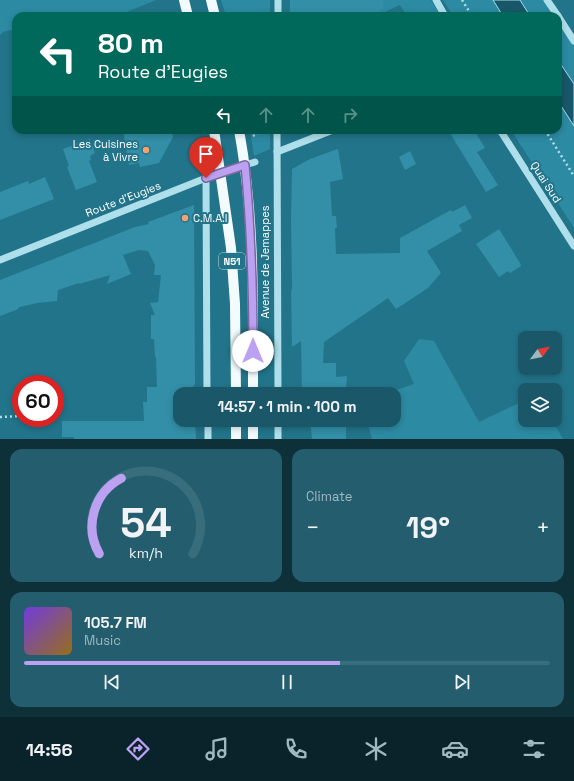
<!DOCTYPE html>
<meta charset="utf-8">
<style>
:root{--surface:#1a5768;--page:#235d6e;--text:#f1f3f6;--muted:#9fb8c0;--line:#386d7c;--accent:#bca0f2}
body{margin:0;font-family:"Space Grotesk",sans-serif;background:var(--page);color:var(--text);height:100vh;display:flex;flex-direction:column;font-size:15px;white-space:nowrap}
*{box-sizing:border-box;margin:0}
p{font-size:13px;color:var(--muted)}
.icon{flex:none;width:22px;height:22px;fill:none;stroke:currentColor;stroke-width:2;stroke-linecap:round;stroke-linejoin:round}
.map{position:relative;height:439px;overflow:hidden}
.details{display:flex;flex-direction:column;gap:10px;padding:10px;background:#0e3039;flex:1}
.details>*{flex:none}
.banner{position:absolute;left:12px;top:12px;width:550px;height:122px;border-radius:12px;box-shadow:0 2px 6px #0003;background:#00695c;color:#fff;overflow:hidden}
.needle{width:26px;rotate:58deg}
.tools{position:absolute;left:518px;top:331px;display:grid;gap:8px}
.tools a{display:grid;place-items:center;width:44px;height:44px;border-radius:8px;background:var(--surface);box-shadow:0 2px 6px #0003;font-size:20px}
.speed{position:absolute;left:12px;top:375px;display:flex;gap:8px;font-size:20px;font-weight:700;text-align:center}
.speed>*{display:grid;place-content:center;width:52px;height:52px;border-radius:50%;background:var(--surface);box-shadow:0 2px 6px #0003;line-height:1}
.speed .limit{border:6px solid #d22;background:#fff;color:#111}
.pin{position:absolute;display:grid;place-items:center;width:34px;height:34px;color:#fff;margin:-41px -17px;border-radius:50% 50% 50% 0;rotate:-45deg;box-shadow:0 0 4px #0007}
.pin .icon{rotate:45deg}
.me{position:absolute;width:44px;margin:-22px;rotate:0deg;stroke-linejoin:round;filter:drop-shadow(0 0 3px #0008)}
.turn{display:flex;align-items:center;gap:14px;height:84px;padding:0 20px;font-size:18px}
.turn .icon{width:52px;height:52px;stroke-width:2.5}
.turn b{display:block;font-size:28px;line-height:34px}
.lanes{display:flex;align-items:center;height:38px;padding:0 20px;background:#0003;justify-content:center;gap:20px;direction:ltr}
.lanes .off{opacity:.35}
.big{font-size:30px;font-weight:700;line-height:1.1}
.details .tile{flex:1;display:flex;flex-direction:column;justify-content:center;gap:6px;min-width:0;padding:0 14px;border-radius:12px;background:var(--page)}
.details .dial{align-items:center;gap:0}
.dial svg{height:104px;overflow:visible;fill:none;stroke:var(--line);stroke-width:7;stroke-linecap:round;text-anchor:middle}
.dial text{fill:var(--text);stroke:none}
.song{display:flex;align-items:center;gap:12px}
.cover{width:48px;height:48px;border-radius:6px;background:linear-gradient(135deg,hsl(260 70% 55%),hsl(40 70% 35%))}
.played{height:4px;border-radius:2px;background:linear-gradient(90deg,var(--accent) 60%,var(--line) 60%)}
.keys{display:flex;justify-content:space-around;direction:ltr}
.heat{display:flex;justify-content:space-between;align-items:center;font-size:22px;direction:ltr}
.details .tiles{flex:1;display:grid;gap:10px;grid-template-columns:1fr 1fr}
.tile:last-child{grid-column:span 2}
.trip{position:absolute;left:173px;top:387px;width:228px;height:40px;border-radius:12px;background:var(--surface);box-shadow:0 2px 6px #0003;font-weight:700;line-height:40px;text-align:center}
.dock{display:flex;height:64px;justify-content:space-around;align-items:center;background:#0a232a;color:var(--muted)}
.dock .icon{width:28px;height:28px}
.dock .current{color:var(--accent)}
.dock b{font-size:18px;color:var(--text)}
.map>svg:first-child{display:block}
</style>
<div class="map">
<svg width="574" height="439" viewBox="0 0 574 439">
<rect width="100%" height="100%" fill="#22748a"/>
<g fill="#2c8aa2">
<polygon points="0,0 156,0 117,16 16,16 16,29 3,32 0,35"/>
<polygon points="221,0 270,0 270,16 226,16"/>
<polygon points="374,0 431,0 441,16 407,16 400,5 381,14"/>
<polygon points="443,0 544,0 555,16 453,16"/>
<polygon points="558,21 574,46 574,228 511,130 558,130"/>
<polygon points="250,130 270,130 270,149 254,156"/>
<polygon points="419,339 434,341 479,422 525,400 525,420 552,420 563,439 372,439 367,420 394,420 394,394 384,394 414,384 404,361"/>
</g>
<g fill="#185769" stroke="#a2deeb">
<polygon points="493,0 520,0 530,16 503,16"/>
<polygon points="558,60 574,84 574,126 558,101"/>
</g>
<g fill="#328fa7">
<polygon points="290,0 383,0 384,9 380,9 385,16 354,16 352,12 320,16 290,16"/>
<polygon points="123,130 172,130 173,137 159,163 140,167 139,163 129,165"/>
<polygon points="448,130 474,130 485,148 477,152 498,185 486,192"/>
<polygon points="90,139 95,153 90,156 91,160 89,161 97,182 76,190 67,167 69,166 63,149"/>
<polygon points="338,149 343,179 330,182 332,216 336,216 337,228 335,228 336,254 400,253 400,238 451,210 452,212 465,205 472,218 459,225 462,231 427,251 441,273 428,288 396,309 388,298 324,342 323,363 336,363 336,377 347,376 346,391 335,391 335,394 302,394 301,341 292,347 291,290 292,290 291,218 292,169 310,159"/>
<polygon points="410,151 416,164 405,170 399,157"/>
<polygon points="45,177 54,199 0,220 0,192 28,181 29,184"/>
<polygon points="194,205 195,384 193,387 193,394 180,394 180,420 195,420 196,439 74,439 74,437 62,437 62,421 144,421 143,402 147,402 147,387 157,387 156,357 155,357 154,339 151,339 151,315 155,315 150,303 158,302 161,275 154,275 155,265 148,251 139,250 123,255 131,274 107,284 110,275 79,284 79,283 58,290 57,301 37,303 20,307 16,310 0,316 0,280 135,227 149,224 148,222"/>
<polygon points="499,229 520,263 521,266 510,273 508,271 499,277 476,244"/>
<polygon points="310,420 346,420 346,439 312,439"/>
</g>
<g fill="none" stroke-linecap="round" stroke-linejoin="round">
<g stroke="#aedfea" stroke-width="2.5" stroke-dasharray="2 3" stroke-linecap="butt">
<polyline points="462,0 472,16"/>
<polyline points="545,130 574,176"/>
<polyline points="253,136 263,130"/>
<polyline points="0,417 21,416"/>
</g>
<g stroke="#aedfea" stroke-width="7">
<polyline points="436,0 445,16"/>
<polyline points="547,0 558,16"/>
<polyline points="278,16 278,0"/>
<polyline points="558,16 574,41"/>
<polyline points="277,130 278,394"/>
<polyline points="500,130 574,246"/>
<polyline points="277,152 333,130"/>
<polyline points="206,179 207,394"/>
<polyline points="0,260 216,174 255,162"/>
<polyline points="208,420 208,439"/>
<polyline points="278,420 278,439"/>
</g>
<g stroke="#f3fbfe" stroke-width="10">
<polyline points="184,0 188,16"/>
<polyline points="211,0 215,16"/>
<polyline points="214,130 231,248 235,304 236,394"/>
<path d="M239 130C255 217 253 306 253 394"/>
<polyline points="236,420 236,439"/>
<polyline points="253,420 253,439"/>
</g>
</g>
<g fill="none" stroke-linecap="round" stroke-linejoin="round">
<defs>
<path id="route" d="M206 178 245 165C251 228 253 288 253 351"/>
</defs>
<use href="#route" stroke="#7a689d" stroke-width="10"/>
<use href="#route" stroke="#bca0f2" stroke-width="7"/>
</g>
<g fill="#f6a171" stroke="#22748a" stroke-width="1.5">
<circle cx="146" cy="150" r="4"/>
<circle cx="185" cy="218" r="4"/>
</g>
<g text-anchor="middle" stroke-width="4" stroke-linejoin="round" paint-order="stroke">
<rect fill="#22748a" stroke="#bdd5dc" stroke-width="1" x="219" y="253" width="26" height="16" rx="3"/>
<g font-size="10" font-weight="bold" fill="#fff">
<text x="232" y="265">N51</text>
</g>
<g font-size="11" fill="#fff" stroke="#22748a" text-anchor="end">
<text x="138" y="148">Les Cuisines<tspan x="138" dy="13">à Vivre</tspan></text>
<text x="193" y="222" text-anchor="start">C.M.A.I</text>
</g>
<g font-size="11" fill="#fff" stroke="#22748a">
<text transform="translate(546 182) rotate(57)" y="4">Quai Sud</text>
<text transform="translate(123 199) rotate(-21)" y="4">Route d'Eugies</text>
<text transform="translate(265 262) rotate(-90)" y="4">Avenue de Jemappes</text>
</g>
</g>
</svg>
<div class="tools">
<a><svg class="needle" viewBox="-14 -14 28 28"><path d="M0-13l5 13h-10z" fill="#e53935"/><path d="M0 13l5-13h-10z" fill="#9fb8c0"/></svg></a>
<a><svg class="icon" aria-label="layers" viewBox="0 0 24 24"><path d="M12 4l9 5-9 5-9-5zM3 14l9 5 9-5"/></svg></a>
</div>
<div class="speed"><div class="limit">60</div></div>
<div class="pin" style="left:206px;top:178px;background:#d93025"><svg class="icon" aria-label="arrive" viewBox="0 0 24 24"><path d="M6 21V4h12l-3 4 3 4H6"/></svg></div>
<svg class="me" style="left:253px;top:351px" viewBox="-20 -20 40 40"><circle r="19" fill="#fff"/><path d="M0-13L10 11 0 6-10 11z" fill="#bca0f2"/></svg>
<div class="trip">14:57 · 1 min · 100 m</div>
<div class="banner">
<div class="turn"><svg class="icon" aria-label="left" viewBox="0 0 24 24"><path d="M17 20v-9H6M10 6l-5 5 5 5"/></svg><div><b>80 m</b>Route d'Eugies</div></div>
<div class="lanes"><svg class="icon" aria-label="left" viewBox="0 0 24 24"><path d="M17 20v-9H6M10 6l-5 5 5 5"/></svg><svg class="icon off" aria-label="ahead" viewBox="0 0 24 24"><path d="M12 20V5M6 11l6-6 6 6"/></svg><svg class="icon off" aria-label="ahead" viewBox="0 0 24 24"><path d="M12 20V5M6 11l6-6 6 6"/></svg><svg class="icon off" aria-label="right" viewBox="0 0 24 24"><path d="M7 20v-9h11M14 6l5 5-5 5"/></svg></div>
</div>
</div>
<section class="details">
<div class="tiles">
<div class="tile dial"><svg viewBox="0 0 100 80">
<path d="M14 69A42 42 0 1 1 86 69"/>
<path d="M14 69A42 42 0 0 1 31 11" stroke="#bca0f2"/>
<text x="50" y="56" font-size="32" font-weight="700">54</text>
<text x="50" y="72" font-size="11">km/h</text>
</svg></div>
<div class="tile"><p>Climate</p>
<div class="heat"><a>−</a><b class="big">19°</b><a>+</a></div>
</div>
<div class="tile">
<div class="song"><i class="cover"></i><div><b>105.7 FM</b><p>Music</p></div></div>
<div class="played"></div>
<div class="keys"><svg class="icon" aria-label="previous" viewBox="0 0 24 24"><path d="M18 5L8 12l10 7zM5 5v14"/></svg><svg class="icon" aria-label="pause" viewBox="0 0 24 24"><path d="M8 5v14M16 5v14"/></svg><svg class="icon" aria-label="next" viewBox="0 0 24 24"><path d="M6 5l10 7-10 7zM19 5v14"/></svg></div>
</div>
</div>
</section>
<nav class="dock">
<b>14:56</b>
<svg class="icon current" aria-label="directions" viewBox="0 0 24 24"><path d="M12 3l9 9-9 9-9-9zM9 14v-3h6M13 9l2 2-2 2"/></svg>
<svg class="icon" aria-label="music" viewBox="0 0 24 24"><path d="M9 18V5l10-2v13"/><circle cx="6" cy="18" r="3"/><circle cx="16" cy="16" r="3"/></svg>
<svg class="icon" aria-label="phone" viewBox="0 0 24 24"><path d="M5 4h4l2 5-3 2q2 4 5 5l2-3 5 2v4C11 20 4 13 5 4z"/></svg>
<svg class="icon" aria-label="climate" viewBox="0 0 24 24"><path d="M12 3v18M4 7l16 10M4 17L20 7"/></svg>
<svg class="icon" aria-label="car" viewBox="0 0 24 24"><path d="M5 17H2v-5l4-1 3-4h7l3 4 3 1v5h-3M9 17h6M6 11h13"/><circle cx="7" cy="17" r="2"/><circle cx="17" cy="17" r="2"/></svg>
<svg class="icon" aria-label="filters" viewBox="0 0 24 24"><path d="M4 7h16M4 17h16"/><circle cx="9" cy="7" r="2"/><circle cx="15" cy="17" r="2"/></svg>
</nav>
